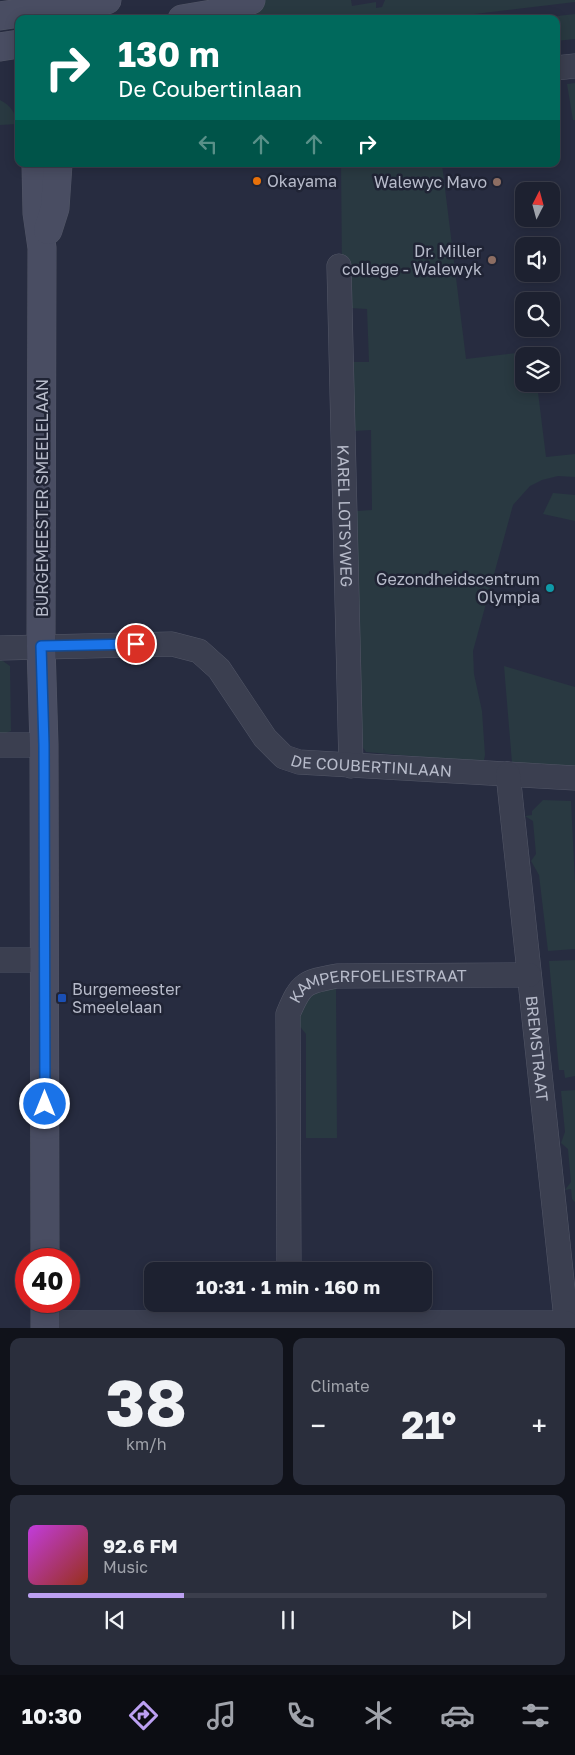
<!DOCTYPE html>
<meta charset="utf-8">
<style>
:root{--surface:#1d2130;--page:#2a2e3c;--text:#f1f3f6;--muted:#a0a3ab;--line:#3b3e4c;--accent:#bca0f2}
body{margin:0;font-family:"Golos Text",sans-serif;background:var(--page);color:var(--text);height:100vh;display:flex;flex-direction:column;font-size:19px;white-space:nowrap}
*{box-sizing:border-box;margin:0}
p{font-size:16px;color:var(--muted)}
.icon{flex:none;width:28px;height:28px;fill:none;stroke:currentColor;stroke-width:2;stroke-linecap:round;stroke-linejoin:round}
.map{position:relative;height:1328px;overflow:hidden}
.panel{display:flex;flex-direction:column;gap:10px;padding:10px;background:#10121a;flex:1}
.panel>*{flex:none}
.banner{position:absolute;left:15px;top:15px;width:545px;height:152px;border-radius:10px;box-shadow:0 2px 12px #0003,0 0 0 1px var(--line);background:#00695c;color:#fff;overflow:hidden}
.needle{width:32px;rotate:6deg}
.controls{position:absolute;left:515px;top:182px;display:grid;gap:10px}
.controls a{display:grid;place-items:center;width:45px;height:45px;border-radius:10px;background:var(--surface);box-shadow:0 2px 12px #0003,0 0 0 1px var(--line);font-size:25px}
.speed{position:absolute;left:15px;top:1248px;display:flex;gap:10px;font-size:25px;font-weight:700;text-align:center}
.speed>*{display:grid;place-content:center;width:65px;height:65px;border-radius:50%;background:var(--surface);box-shadow:0 2px 12px #0003,0 0 0 1px var(--line);line-height:1}
.speed .limit{border:8px solid #d22;background:#fff;color:#111}
.pin{position:absolute;display:grid;place-items:center;width:42px;height:42px;color:#fff;margin:-21px;border:2px solid #fff;border-radius:50%;box-shadow:0 1px 5px #0007}
.me{position:absolute;width:55px;margin:-28px;rotate:0deg;stroke-linejoin:round;filter:drop-shadow(0 0 4px #0008)}
.turn{display:flex;align-items:center;gap:18px;height:105px;padding:0 20px;font-size:22px}
.turn .icon{width:65px;height:65px;stroke-width:2.5}
.turn b{display:block;font-size:35px;line-height:42px}
.lanes{display:flex;align-items:center;height:48px;padding:0 20px;background:#0003;justify-content:center;gap:25px;direction:ltr}
.lanes .off{opacity:.35}
.big{font-size:38px;font-weight:700;line-height:1.1}
.panel .tile{flex:1;display:flex;flex-direction:column;justify-content:center;gap:8px;min-width:0;padding:0 18px;border-radius:10px;background:var(--page)}
.panel .dial{align-items:center;gap:0}
.dial b{font-size:65px;line-height:1}
.song{display:flex;align-items:center;gap:15px}
.cover{width:60px;height:60px;border-radius:8px;background:linear-gradient(135deg,hsl(290 70% 55%),hsl(10 70% 35%))}
.played{height:5px;border-radius:2px;background:linear-gradient(90deg,var(--accent) 30%,var(--line) 30%)}
.keys{display:flex;justify-content:space-around;direction:ltr}
.heat{display:flex;justify-content:space-between;align-items:center;font-size:28px;direction:ltr}
.panel .tiles{flex:1;display:grid;gap:10px;grid-template-columns:1fr 1fr}
.tile:last-child{grid-column:span 2}
.trip{position:absolute;left:144px;top:1262px;width:288px;height:50px;border-radius:10px;background:var(--surface);box-shadow:0 2px 12px #0003,0 0 0 1px var(--line);font-weight:700;line-height:50px;text-align:center}
.tabs{display:flex;height:80px;justify-content:space-around;align-items:center;background:#0c0d13;color:var(--muted)}
.tabs .icon{width:35px;height:35px}
.tabs .on{color:var(--accent)}
.tabs b{font-size:22px;color:var(--text)}
.map>svg:first-child{display:block}
</style>
<div class="map">
<svg width="575" height="1328" viewBox="0 0 575 1328">
<rect width="100%" height="100%" fill="#272c40"/>
<g fill="#293941">
<polygon points="266,0 351,0 352,6 376,2 376,8 382,7 385,0 575,0 575,2 433,19 219,19"/>
<polygon points="575,14 575,39 556,41 556,19 531,19"/>
<polygon points="575,83 575,120 573,120 567,84"/>
<path d="M0 100C11 106 15 112 17 124L0 125Z"/>
<polygon points="341,164 442,164 466,359 533,351 533,356 524,356 524,384 537,384 546,457 575,454 575,477 558,476 542,480 530,486 513,505 473,651 474,674 482,711 485,755 484,760 480,762 366,752 359,742 357,511 372,510 371,430 354,431 353,362 369,362 367,309 350,308 342,270"/>
<polygon points="553,493 575,495 575,521 543,514"/>
<polygon points="0,659 10,666 11,731 0,735"/>
<polygon points="504,666 575,687 575,768 512,763"/>
<polygon points="543,800 571,801 575,883 575,949 548,951 539,875 531,861 536,854 533,821 525,816 532,815 532,811"/>
<polygon points="575,960 575,1076 565,1078 564,1070 559,1070 549,961"/>
<path d="M336 986 337 1138H306V1034L298 1024C299 999 313 992 336 986Z"/>
<polygon points="575,1090 575,1202 572,1199 571,1189 565,1190 571,1182 568,1149 561,1143 565,1132 561,1091"/>
</g>
<g fill="none" stroke-linecap="round" stroke-linejoin="round">
<defs>
<g id="street">
<polyline points="556,68 575,66"/>
<path id="s1" d="M339 266 351 766"/>
<path id="s2" d="M0 648 172 644 199 651 219 669 265 738 284 757 299 762 575 778"/>
<polyline points="0,745 44,745"/>
<path id="s3" d="M508 774 567 1328"/>
<polyline points="0,960 45,960"/>
<path id="s4" d="M289 1271 288 1014C301 983 304 982 337 976L529 975"/>
<polyline points="45,1323 566,1323"/>
</g>
<g id="secondary">
<polyline points="0,16 107,0"/>
<polyline points="182,19 212,14 251,0"/>
<polyline points="0,47 19,44"/>
<polyline points="36,164 37,213 42,248 41,646 44,745 45,1259"/>
<polyline points="48,230 55,208 58,164"/>
<polyline points="45,1301 45,1328"/>
</g>
</defs>
<use href="#street" stroke="#535767" stroke-width="25"/>
<use href="#secondary" stroke="#535767" stroke-width="29"/>
<use href="#street" stroke="#3b3f50" stroke-width="24"/>
<use href="#secondary" stroke="#494d62" stroke-width="28"/>
</g>
<g fill="none" stroke-linecap="round" stroke-linejoin="round">
<defs>
<polyline id="route" points="45,1104 44,745 41,646 136,644"/>
</defs>
<use href="#route" stroke="#114b97" stroke-width="12"/>
<use href="#route" stroke="#1a73e8" stroke-width="9"/>
</g>
<circle fill="#e8710a" stroke="#202435" stroke-width="2" cx="257" cy="181" r="5"/>
<g fill="#8d6e63" stroke="#202435" stroke-width="2">
<circle cx="497" cy="182" r="5"/>
<circle cx="492" cy="260" r="5"/>
</g>
<circle fill="#0f9aa8" stroke="#202435" stroke-width="2" cx="550" cy="588" r="5"/>
<rect fill="#1a4fb4" stroke="#202435" stroke-width="2" x="57" y="993" width="10" height="10" rx="2.5"/>
<g text-anchor="middle" stroke-width="5" stroke-linejoin="round" paint-order="stroke">
<g font-size="16" fill="#b7bbca" stroke="#202435" text-anchor="end">
<text x="267" y="187" text-anchor="start">Okayama</text>
<text x="487" y="188">Walewyc Mavo</text>
<text x="482" y="257">Dr. Miller<tspan x="482" dy="18">college - Walewyk</tspan></text>
<text x="540" y="585">Gezondheidscentrum<tspan x="540" dy="18">Olympia</tspan></text>
<text x="72" y="995" text-anchor="start">Burgemeester<tspan x="72" dy="18">Smeelelaan</tspan></text>
</g>
<g font-size="16" fill="#b7bbca" stroke="#202435">
<text transform="translate(42 498) rotate(-90)" y="6">BURGEMEESTER SMEELELAAN</text>
<text dy="6" stroke="none"><textPath href="#s1" startOffset="250">KAREL LOTSYWEG</textPath></text>
<text dy="6" stroke="none"><textPath href="#s2" startOffset="425">DE COUBERTINLAAN</textPath></text>
<text dy="6" stroke="none"><textPath href="#s4" startOffset="362">KAMPERFOELIESTRAAT</textPath></text>
<text dy="6" stroke="none"><textPath href="#s3" startOffset="276">BREMSTRAAT</textPath></text>
</g>
</g>
</svg>
<div class="controls">
<a><svg class="needle" viewBox="-14 -14 28 28"><path d="M0-13l5 13h-10z" fill="#e53935"/><path d="M0 13l5-13h-10z" fill="#a0a3ab"/></svg></a>
<a><svg class="icon" aria-label="sound" viewBox="0 0 24 24"><path d="M4 9h4l5-4v14l-5-4H4zM17 9q2 3 0 6"/></svg></a>
<a><svg class="icon" aria-label="search" viewBox="0 0 24 24"><circle cx="10" cy="10" r="6"/><path d="M15 15l6 6"/></svg></a>
<a><svg class="icon" aria-label="layers" viewBox="0 0 24 24"><path d="M12 4l9 5-9 5-9-5zM3 14l9 5 9-5"/></svg></a>
</div>
<div class="speed"><div class="limit">40</div></div>
<div class="pin" style="left:136px;top:644px;background:#d93025"><svg class="icon" aria-label="arrive" viewBox="0 0 24 24"><path d="M6 21V4h12l-3 4 3 4H6"/></svg></div>
<svg class="me" style="left:45px;top:1104px" viewBox="-20 -20 40 40"><circle r="17" fill="#1a73e8" stroke="#fff" stroke-width="3"/><path d="M0-11L8 9 0 5-8 9z" fill="#fff"/></svg>
<div class="trip">10:31 · 1 min · 160 m</div>
<div class="banner">
<div class="turn"><svg class="icon" aria-label="right" viewBox="0 0 24 24"><path d="M7 20v-9h11M14 6l5 5-5 5"/></svg><div><b>130 m</b>De Coubertinlaan</div></div>
<div class="lanes"><svg class="icon off" aria-label="left" viewBox="0 0 24 24"><path d="M17 20v-9H6M10 6l-5 5 5 5"/></svg><svg class="icon off" aria-label="ahead" viewBox="0 0 24 24"><path d="M12 20V5M6 11l6-6 6 6"/></svg><svg class="icon off" aria-label="ahead" viewBox="0 0 24 24"><path d="M12 20V5M6 11l6-6 6 6"/></svg><svg class="icon" aria-label="right" viewBox="0 0 24 24"><path d="M7 20v-9h11M14 6l5 5-5 5"/></svg></div>
</div>
</div>
<section class="panel">
<div class="tiles">
<div class="tile dial"><b>38</b><p>km/h</p></div>
<div class="tile"><p>Climate</p>
<div class="heat"><a>−</a><b class="big">21°</b><a>+</a></div>
</div>
<div class="tile">
<div class="song"><i class="cover"></i><div><b>92.6 FM</b><p>Music</p></div></div>
<div class="played"></div>
<div class="keys"><svg class="icon" aria-label="previous" viewBox="0 0 24 24"><path d="M18 5L8 12l10 7zM5 5v14"/></svg><svg class="icon" aria-label="pause" viewBox="0 0 24 24"><path d="M8 5v14M16 5v14"/></svg><svg class="icon" aria-label="next" viewBox="0 0 24 24"><path d="M6 5l10 7-10 7zM19 5v14"/></svg></div>
</div>
</div>
</section>
<nav class="tabs">
<b>10:30</b>
<svg class="icon on" aria-label="directions" viewBox="0 0 24 24"><path d="M12 3l9 9-9 9-9-9zM9 14v-3h6M13 9l2 2-2 2"/></svg>
<svg class="icon" aria-label="music" viewBox="0 0 24 24"><path d="M9 18V5l10-2v13"/><circle cx="6" cy="18" r="3"/><circle cx="16" cy="16" r="3"/></svg>
<svg class="icon" aria-label="phone" viewBox="0 0 24 24"><path d="M5 4h4l2 5-3 2q2 4 5 5l2-3 5 2v4C11 20 4 13 5 4z"/></svg>
<svg class="icon" aria-label="climate" viewBox="0 0 24 24"><path d="M12 3v18M4 7l16 10M4 17L20 7"/></svg>
<svg class="icon" aria-label="car" viewBox="0 0 24 24"><path d="M5 17H2v-5l4-1 3-4h7l3 4 3 1v5h-3M9 17h6M6 11h13"/><circle cx="7" cy="17" r="2"/><circle cx="17" cy="17" r="2"/></svg>
<svg class="icon" aria-label="filters" viewBox="0 0 24 24"><path d="M4 7h16M4 17h16"/><circle cx="9" cy="7" r="2"/><circle cx="15" cy="17" r="2"/></svg>
</nav>
